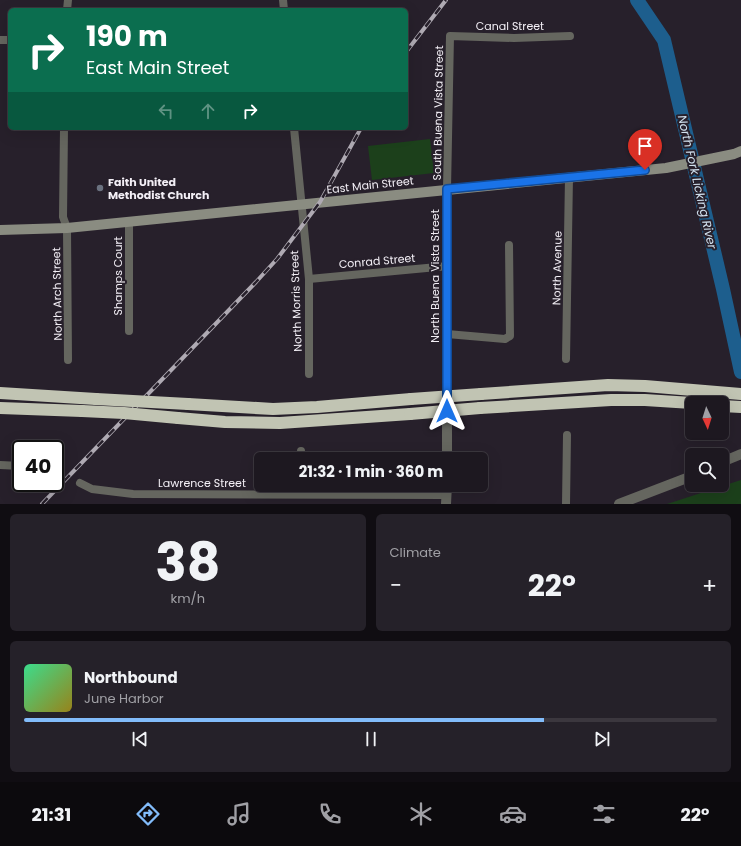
<!DOCTYPE html>
<meta charset="utf-8">
<style>
:root{--surface:#1d1820;--page:#252129;--text:#f1f3f6;--muted:#a0a0a5;--line:#3b373e;--accent:#82bcfa}
body{margin:0;font-family:Poppins,sans-serif;background:var(--page);color:var(--text);height:100vh;display:flex;flex-direction:column;font-size:15px;white-space:nowrap}
*{box-sizing:border-box;margin:0}
p{font-size:13px;color:var(--muted)}
.icon{flex:none;width:22px;height:22px;fill:none;stroke:currentColor;stroke-width:2;stroke-linecap:round;stroke-linejoin:round}
.map{position:relative;height:504px;overflow:hidden}
.side{display:flex;flex-direction:column;gap:10px;padding:10px;background:#100d12;flex:1}
.side>*{flex:none}
.guide{position:absolute;left:8px;top:8px;width:400px;height:122px;border-radius:6px;box-shadow:0 4px 16px #0002,0 0 0 1px var(--line);background:#0b6e4f;color:#fff;overflow:hidden}
.needle{width:26px;rotate:176deg}
.buttons{position:absolute;left:685px;top:396px;display:grid;gap:8px}
.buttons a{display:grid;place-items:center;width:44px;height:44px;border-radius:6px;background:var(--surface);box-shadow:0 4px 16px #0002,0 0 0 1px var(--line);font-size:20px}
.speed{position:absolute;left:12px;top:440px;display:flex;gap:8px;font-size:20px;font-weight:700;text-align:center}
.speed>*{display:grid;place-content:center;width:52px;height:52px;border-radius:50%;background:var(--surface);box-shadow:0 4px 16px #0002,0 0 0 1px var(--line);line-height:1}
.speed .limit{border:2px solid #111;border-radius:6px;background:#fff;color:#111}
.pin{position:absolute;display:grid;place-items:center;width:34px;height:34px;color:#fff;margin:-41px -17px;border-radius:50% 50% 50% 0;rotate:-45deg;box-shadow:0 0 4px #0007}
.pin .icon{rotate:45deg}
.me{position:absolute;width:44px;margin:-22px;rotate:0deg;stroke-linejoin:round;filter:drop-shadow(0 0 3px #0008)}
.turn{display:flex;align-items:center;gap:14px;height:84px;padding:0 12px;font-size:18px}
.turn .icon{width:52px;height:52px;stroke-width:2.5}
.turn b{display:block;font-size:28px;line-height:34px}
.lanes{display:flex;align-items:center;height:38px;padding:0 12px;background:#0003;justify-content:center;gap:20px;direction:ltr}
.lanes .off{opacity:.35}
.big{font-size:30px;font-weight:700;line-height:1.1}
.side .card{flex:1;display:flex;flex-direction:column;justify-content:center;gap:6px;min-width:0;padding:0 14px;border-radius:6px;background:var(--page)}
.side .dial{align-items:center;gap:0}
.dial b{font-size:52px;line-height:1}
.song{display:flex;align-items:center;gap:12px}
.cover{width:48px;height:48px;border-radius:6px;background:linear-gradient(135deg,hsl(150 70% 55%),hsl(50 70% 35%))}
.played{height:4px;border-radius:2px;background:linear-gradient(90deg,var(--accent) 75%,var(--line) 75%)}
.keys{display:flex;justify-content:space-around;direction:ltr}
.heat{display:flex;justify-content:space-between;align-items:center;font-size:22px;direction:ltr}
.side .tiles{flex:1;display:grid;gap:10px;grid-template-columns:1fr 1fr}
.card:last-child{grid-column:span 2}
.trip{position:absolute;left:254px;top:452px;width:234px;height:40px;border-radius:6px;background:var(--surface);box-shadow:0 4px 16px #0002,0 0 0 1px var(--line);font-weight:700;line-height:40px;text-align:center}
.tabs{display:flex;height:64px;justify-content:space-around;align-items:center;background:#0c0a0d;color:var(--muted)}
.tabs .icon{width:28px;height:28px}
.tabs .active{color:var(--accent)}
.tabs b{font-size:18px;color:var(--text)}
.map>svg:first-child{display:block}
</style>
<div class="map">
<svg width="741" height="504" viewBox="0 0 741 504">
<rect width="100%" height="100%" fill="#27202b"/>
<g fill="#1c401b">
<polygon points="430,139 434,173 372,180 368,146"/>
<polygon points="741,480 741,504 667,504"/>
</g>
<g fill="none" stroke-linecap="round" stroke-linejoin="round">
<polyline stroke="#1d5e8d" stroke-width="14" points="637,0 664,40 723,289 741,372"/>
<g stroke="#65665f" stroke-width="8">
<polyline points="283,0 284,10"/>
<polyline points="67,10 68,0"/>
<polyline points="0,40 10,40"/>
<polyline points="64,128 63,217 67,228 68,360"/>
<polyline points="294,128 309,279 309,374"/>
<polyline points="447,189 450,36 514,38 570,36"/>
<polyline points="129,222 129,331"/>
<polyline points="309,279 448,266"/>
<polyline points="447,334 505,339 510,336 509,245"/>
<polyline points="566,359 569,177"/>
<polyline points="301,459 301,451"/>
<polyline points="0,465 21,466"/>
<polyline points="55,470 58,471"/>
<polyline points="80,483 92,489 133,494 447,495"/>
<polyline points="566,504 567,435"/>
</g>
<g stroke="#65665f" stroke-width="10">
<polyline points="447,459 447,189"/>
<polyline points="722,462 741,454"/>
<polyline points="446,504 447,485"/>
<polyline points="619,504 692,476"/>
</g>
<polyline stroke="#8a8c81" stroke-width="10" points="0,230 67,228 666,168 734,154 741,151"/>
<g stroke="#c1c4b3" stroke-width="12">
<polyline points="0,393 96,399"/>
<polyline points="481,394 608,385 645,386 741,394"/>
<polyline points="188,404 273,409 317,407 411,399"/>
<polyline points="722,406 741,407"/>
<polyline points="0,408 82,411"/>
<polyline points="480,408 611,400 645,400 692,403"/>
<polyline points="178,418 225,422 280,423 410,414"/>
</g>
<defs>
<g id="rail">
<polyline points="406,52 446,0"/>
<polyline points="42,504 256,282 277,259 320,202 361,128"/>
</g>
</defs>
<use href="#rail" stroke="#afaab3" stroke-width="4"/>
<use href="#rail" stroke="#27202b" stroke-width="2.5" stroke-dasharray="8" stroke-linecap="butt"/>
<g stroke="#c1c4b3" stroke-width="12">
<polyline points="96,399 188,404"/>
<polyline points="411,399 481,394"/>
<polyline points="82,411 124,413 178,418"/>
<polyline points="410,414 480,408"/>
</g>
</g>
<g fill="none" stroke-linecap="round" stroke-linejoin="round">
<defs>
<polyline id="route" points="447,411 447,189 645,170"/>
</defs>
<use href="#route" stroke="#114b97" stroke-width="10"/>
<use href="#route" stroke="#1a73e8" stroke-width="7"/>
</g>
<circle fill="#6b7280" stroke="#27202b" stroke-width="1.5" cx="100" cy="188" r="4"/>
<g text-anchor="middle" stroke-width="4" stroke-linejoin="round" paint-order="stroke">
<g font-size="11" fill="#f3eff6" stroke="#27202b">
<text x="510" y="30">Canal Street</text>
<text transform="translate(438 113) rotate(-89)" y="4">South Buena Vista Street</text>
<text transform="translate(370 185) rotate(-6)" y="4">East Main Street</text>
<text transform="translate(377 261) rotate(-5)" y="4">Conrad Street</text>
<text transform="translate(557 268) rotate(-89)" y="4">North Avenue</text>
<text transform="translate(118 276) rotate(-90)" y="4">Shamps Court</text>
<text transform="translate(435 276) rotate(-90)" y="4">North Buena Vista Street</text>
<text transform="translate(57 294) rotate(-91)" y="4">North Arch Street</text>
<text transform="translate(296 301) rotate(-92)" y="4">North Morris Street</text>
<text x="202" y="487">Lawrence Street</text>
</g>
<g font-size="11" font-weight="bold" fill="#f3eff6" stroke="#27202b" text-anchor="start">
<text x="108" y="186">Faith United<tspan x="108" dy="13">Methodist Church</tspan></text>
</g>
<g font-size="12" font-style="italic" fill="#d1e1ef" stroke="#27202b">
<text transform="translate(697 182) rotate(77)" y="4">North Fork Licking River</text>
</g>
</g>
</svg>
<div class="buttons">
<a><svg class="needle" viewBox="-14 -14 28 28"><path d="M0-13l5 13h-10z" fill="#e53935"/><path d="M0 13l5-13h-10z" fill="#a0a0a5"/></svg></a>
<a><svg class="icon" aria-label="search" viewBox="0 0 24 24"><circle cx="10" cy="10" r="6"/><path d="M15 15l6 6"/></svg></a>
</div>
<div class="speed"><div class="limit">40</div></div>
<div class="pin" style="left:645px;top:170px;background:#d93025"><svg class="icon" aria-label="arrive" viewBox="0 0 24 24"><path d="M6 21V4h12l-3 4 3 4H6"/></svg></div>
<svg class="me" style="left:447px;top:411px" viewBox="-20 -20 40 40"><path d="M0-17L14 15 0 8-14 15z" fill="#1a73e8" stroke="#fff" stroke-width="4"/></svg>
<div class="trip">21:32 · 1 min · 360 m</div>
<div class="guide">
<div class="turn"><svg class="icon" aria-label="right" viewBox="0 0 24 24"><path d="M7 20v-9h11M14 6l5 5-5 5"/></svg><div><b>190 m</b>East Main Street</div></div>
<div class="lanes"><svg class="icon off" aria-label="left" viewBox="0 0 24 24"><path d="M17 20v-9H6M10 6l-5 5 5 5"/></svg><svg class="icon off" aria-label="ahead" viewBox="0 0 24 24"><path d="M12 20V5M6 11l6-6 6 6"/></svg><svg class="icon" aria-label="right" viewBox="0 0 24 24"><path d="M7 20v-9h11M14 6l5 5-5 5"/></svg></div>
</div>
</div>
<section class="side">
<div class="tiles">
<div class="card dial"><b>38</b><p>km/h</p></div>
<div class="card"><p>Climate</p>
<div class="heat"><a>−</a><b class="big">22°</b><a>+</a></div>
</div>
<div class="card">
<div class="song"><i class="cover"></i><div><b>Northbound</b><p>June Harbor</p></div></div>
<div class="played"></div>
<div class="keys"><svg class="icon" aria-label="previous" viewBox="0 0 24 24"><path d="M18 5L8 12l10 7zM5 5v14"/></svg><svg class="icon" aria-label="pause" viewBox="0 0 24 24"><path d="M8 5v14M16 5v14"/></svg><svg class="icon" aria-label="next" viewBox="0 0 24 24"><path d="M6 5l10 7-10 7zM19 5v14"/></svg></div>
</div>
</div>
</section>
<nav class="tabs">
<b>21:31</b>
<svg class="icon active" aria-label="directions" viewBox="0 0 24 24"><path d="M12 3l9 9-9 9-9-9zM9 14v-3h6M13 9l2 2-2 2"/></svg>
<svg class="icon" aria-label="music" viewBox="0 0 24 24"><path d="M9 18V5l10-2v13"/><circle cx="6" cy="18" r="3"/><circle cx="16" cy="16" r="3"/></svg>
<svg class="icon" aria-label="phone" viewBox="0 0 24 24"><path d="M5 4h4l2 5-3 2q2 4 5 5l2-3 5 2v4C11 20 4 13 5 4z"/></svg>
<svg class="icon" aria-label="climate" viewBox="0 0 24 24"><path d="M12 3v18M4 7l16 10M4 17L20 7"/></svg>
<svg class="icon" aria-label="car" viewBox="0 0 24 24"><path d="M5 17H2v-5l4-1 3-4h7l3 4 3 1v5h-3M9 17h6M6 11h13"/><circle cx="7" cy="17" r="2"/><circle cx="17" cy="17" r="2"/></svg>
<svg class="icon" aria-label="filters" viewBox="0 0 24 24"><path d="M4 7h16M4 17h16"/><circle cx="9" cy="7" r="2"/><circle cx="15" cy="17" r="2"/></svg>
<b>22°</b>
</nav>
